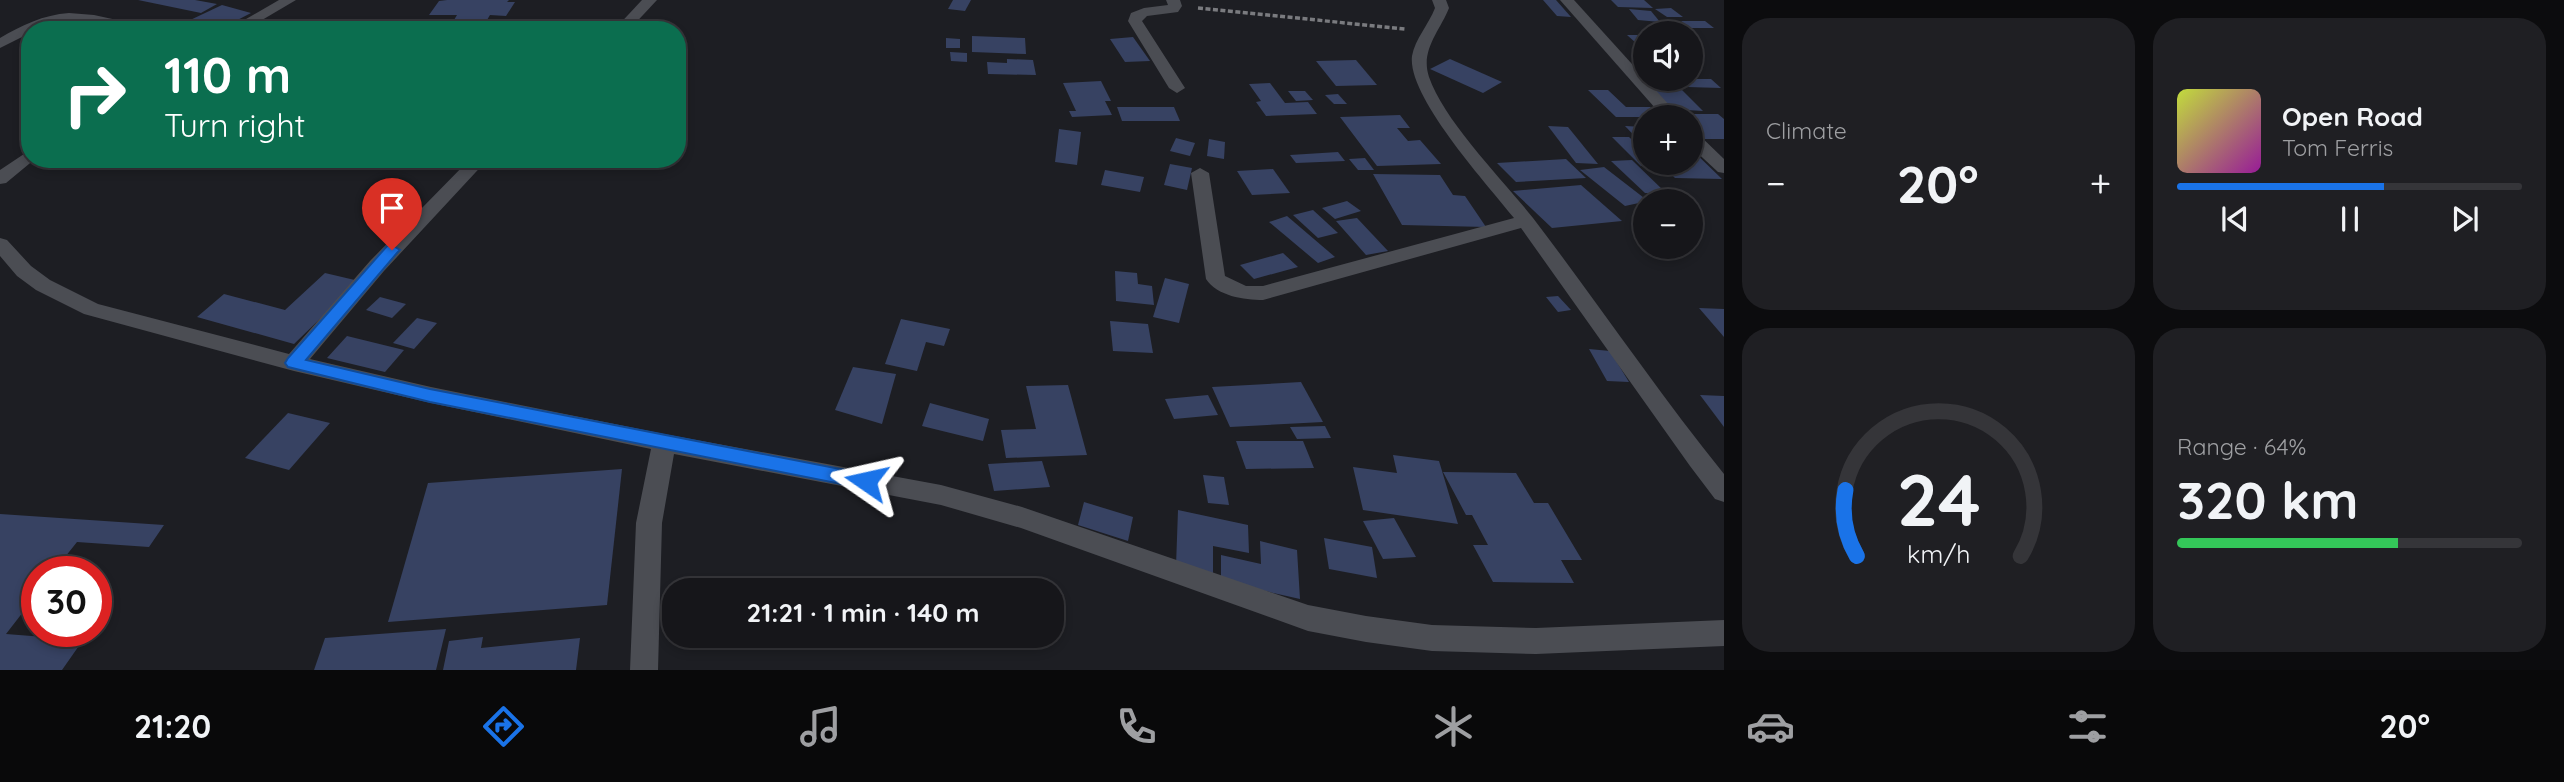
<!DOCTYPE html>
<meta charset="utf-8">
<style>
:root{--surface:#16161a;--page:#1f1f23;--text:#f1f3f6;--muted:#9e9fa2;--line:#353539;--accent:#1a73e8}
body{margin:0;font-family:Quicksand,sans-serif;background:var(--page);color:var(--text);height:100vh;display:flex;flex-direction:column;font-size:26px;white-space:nowrap}
*{box-sizing:border-box;margin:0}
p{font-size:23px;color:var(--muted)}
.icon{flex:none;width:38px;height:38px;fill:none;stroke:currentColor;stroke-width:2;stroke-linecap:round;stroke-linejoin:round}
.map{position:relative;flex:1;overflow:hidden}
.panel{display:flex;flex-direction:column;gap:18px;padding:18px;background:#0c0c0e;width:840px}
.panel>*{flex:none}
.banner{position:absolute;left:21px;top:21px;width:665px;height:147px;border-radius:28px;box-shadow:0 4px 10px #0003,0 0 0 2px var(--line);background:#0b6e4f;color:#fff;overflow:hidden}
.fabs{position:absolute;left:1633px;top:21px;display:grid;gap:14px}
.fabs a{display:grid;place-items:center;width:70px;height:70px;border-radius:50%;background:var(--surface);box-shadow:0 4px 10px #0003,0 0 0 2px var(--line);font-size:35px}
.speed{position:absolute;left:21px;top:556px;display:flex;gap:14px;font-size:35px;font-weight:700;text-align:center}
.speed>*{display:grid;place-content:center;width:91px;height:91px;border-radius:50%;background:var(--surface);box-shadow:0 4px 10px #0003,0 0 0 2px var(--line);line-height:1}
.speed .limit{border:10px solid #d22;background:#fff;color:#111}
.pin{position:absolute;display:grid;place-items:center;width:60px;height:60px;color:#fff;margin:-72px -30px;border-radius:50% 50% 50% 0;rotate:-45deg;box-shadow:0 0 7px #0007}
.pin .icon{rotate:45deg}
.me{position:absolute;width:77px;margin:-38px;rotate:281deg;stroke-linejoin:round;filter:drop-shadow(0 0 5px #0008)}
.turn{display:flex;align-items:center;gap:24px;height:147px;padding:0 28px;font-size:32px}
.turn .icon{width:91px;height:91px;stroke-width:2.5}
.turn b{display:block;font-size:49px;line-height:60px}
.big{font-size:52px;font-weight:800;line-height:1.1}
.panel .widget{flex:1;display:flex;flex-direction:column;justify-content:center;gap:10px;min-width:0;padding:0 24px;border-radius:28px;background:var(--page)}
.panel .dial{align-items:center;gap:0}
.dial svg{height:182px;overflow:visible;fill:none;stroke:var(--line);stroke-width:7;stroke-linecap:round;text-anchor:middle}
.dial text{fill:var(--text);stroke:none}
.song{display:flex;align-items:center;gap:21px}
.cover{width:84px;height:84px;border-radius:10px;background:linear-gradient(135deg,hsl(70 70% 55%),hsl(300 70% 35%))}
.played{height:7px;border-radius:4px;background:linear-gradient(90deg,var(--accent) 60%,var(--line) 60%)}
.keys{display:flex;justify-content:space-around;direction:ltr}
.heat{display:flex;justify-content:space-between;align-items:center;font-size:38px;direction:ltr}
.charge{height:10px;border-radius:5px;background:linear-gradient(90deg,#34c759 64%,var(--line) 0)}
.panel .tiles{flex:1;display:grid;gap:18px;grid-template-columns:repeat(2,1fr)}
.trip{position:absolute;left:662px;top:578px;width:402px;height:70px;border-radius:28px;background:var(--surface);box-shadow:0 4px 10px #0003,0 0 0 2px var(--line);font-weight:800;line-height:70px;text-align:center}
.dock{display:flex;height:112px;justify-content:space-around;align-items:center;background:#09090a;color:var(--muted)}
.dock .icon{width:49px;height:49px}
.dock .on{color:var(--accent)}
.dock b{font-size:32px;color:var(--text)}
main{display:flex;flex:1;min-height:0}
.map>svg:first-child{display:block}
</style>
<main>
<div class="map">
<svg width="1724" height="670" viewBox="0 0 1724 670">
<rect width="100%" height="100%" fill="#1d1e23"/>
<g fill="#374262">
<polygon points="138,0 195,0 217,4 201,13"/>
<polygon points="447,0 509,0 507,2 515,2 506,16 490,15 484,25 451,25 457,15 429,15 439,1"/>
<polygon points="953,0 971,0 965,11 948,9"/>
<polygon points="1543,0 1556,0 1571,17 1557,16"/>
<polygon points="1611,0 1644,0 1653,8 1618,7"/>
<polygon points="222,5 251,13 218,30 186,22"/>
<polygon points="1671,8 1683,17 1667,17 1655,9"/>
<polygon points="1629,9 1651,11 1660,22 1638,20"/>
<polygon points="1681,21 1705,21 1714,28 1690,28"/>
<polygon points="1627,35 1645,35 1645,51"/>
<polygon points="972,36 1025,38 1026,54 972,52"/>
<polygon points="1133,37 1150,61 1125,62 1110,39"/>
<polygon points="946,38 960,39 960,48 946,48"/>
<polygon points="950,52 967,53 967,62 951,61"/>
<polygon points="1007,59 1033,60 1036,75 988,74 987,62 1007,63"/>
<polygon points="1450,59 1502,82 1483,93 1430,69"/>
<polygon points="1356,60 1377,85 1336,86 1316,61"/>
<polygon points="1636,74 1645,74 1645,79 1671,79 1703,111 1670,109"/>
<polygon points="1679,79 1711,79 1721,88 1687,87"/>
<polygon points="1101,81 1111,101 1105,101 1112,115 1072,117 1069,111 1076,111 1063,83"/>
<polygon points="1270,83 1285,103 1308,102 1317,114 1266,116 1256,102 1261,101 1249,84"/>
<polygon points="1588,90 1608,90 1626,107 1650,107 1661,117 1616,117"/>
<polygon points="1288,91 1305,91 1313,100 1296,101"/>
<polygon points="1338,94 1347,104 1334,104 1325,95"/>
<polygon points="1117,107 1174,107 1180,121 1122,121"/>
<polygon points="1671,114 1718,114 1724,119 1724,139 1700,139 1690,131 1690,117 1675,117"/>
<polygon points="1400,115 1410,128 1397,128 1408,141 1420,140 1441,164 1377,166 1340,117"/>
<polygon points="1548,126 1568,127 1598,164 1576,163"/>
<polygon points="1625,126 1645,127 1645,147"/>
<polygon points="1059,129 1081,132 1077,165 1055,162"/>
<polygon points="1612,137 1629,137 1645,152 1645,163 1657,163 1660,166 1641,166"/>
<polygon points="1176,138 1195,143 1190,156 1170,151"/>
<polygon points="1209,139 1225,142 1224,159 1207,156"/>
<polygon points="1690,148 1722,179 1675,178 1660,163 1690,163"/>
<polygon points="1338,152 1345,161 1296,163 1290,155"/>
<polygon points="1365,158 1374,170 1358,170 1349,159"/>
<polygon points="1566,159 1586,178 1516,182 1497,163"/>
<polygon points="1632,160 1666,193 1645,193 1611,161"/>
<polygon points="1170,164 1192,168 1187,190 1164,185"/>
<polygon points="1604,167 1648,201 1625,206 1580,170"/>
<polygon points="1273,169 1290,193 1252,195 1237,171"/>
<polygon points="1105,170 1144,177 1140,192 1101,185"/>
<polygon points="1373,174 1440,175 1453,195 1465,196 1486,227 1402,225"/>
<polygon points="1581,185 1622,221 1552,228 1513,191"/>
<polygon points="1347,201 1361,211 1335,219 1322,208"/>
<polygon points="1313,210 1338,233 1318,238 1293,215"/>
<polygon points="1287,216 1335,257 1318,263 1269,222"/>
<polygon points="1357,218 1388,251 1366,255 1336,221"/>
<polygon points="1283,253 1298,267 1254,279 1240,265"/>
<polygon points="1115,271 1137,273 1138,284 1152,286 1154,305 1116,301"/>
<polygon points="325,273 359,281 294,344 197,317 224,294 285,310"/>
<polygon points="1165,278 1189,284 1179,323 1153,317"/>
<polygon points="1558,296 1571,310 1558,312 1546,297"/>
<polygon points="380,297 406,304 392,318 366,310"/>
<polygon points="1699,308 1724,309 1724,337"/>
<polygon points="417,318 437,323 414,349 393,343"/>
<polygon points="901,319 950,329 944,346 926,342 917,371 885,364"/>
<polygon points="1110,321 1148,324 1153,353 1113,351"/>
<polygon points="347,336 404,350 385,372 327,358"/>
<polygon points="1589,349 1610,351 1629,382 1607,381"/>
<polygon points="853,367 896,374 882,424 835,410"/>
<polygon points="1301,382 1323,422 1230,427 1212,387"/>
<polygon points="1068,385 1087,455 1006,458 1001,430 1036,429 1026,386"/>
<polygon points="1208,395 1218,415 1174,419 1165,399"/>
<polygon points="1700,395 1724,396 1724,427"/>
<polygon points="930,403 989,419 983,441 922,426"/>
<polygon points="288,413 330,423 289,470 245,458"/>
<polygon points="1325,426 1331,438 1297,439 1290,427"/>
<polygon points="1236,441 1303,441 1314,468 1246,469"/>
<polygon points="1393,455 1439,461 1458,524 1363,510 1353,467 1397,473"/>
<polygon points="1042,461 1050,487 994,491 988,464"/>
<polygon points="622,469 607,605 388,622 428,483"/>
<polygon points="1443,472 1516,473 1534,503 1548,503 1582,560 1561,560 1574,583 1493,582 1473,545 1488,545 1472,515 1466,515"/>
<polygon points="1203,475 1224,477 1229,505 1208,503"/>
<polygon points="1084,502 1133,517 1128,541 1078,525"/>
<polygon points="1178,510 1248,525 1249,553 1213,546 1213,574 1176,566"/>
<polygon points="0,514 164,525 149,547 77,542 53,572 37,572 37,594 6,634 83,640 62,670 0,670"/>
<polygon points="1394,518 1416,557 1383,559 1363,521"/>
<polygon points="1324,538 1372,547 1377,578 1329,569"/>
<polygon points="1260,541 1297,550 1300,599 1221,581 1221,555 1261,564"/>
<polygon points="446,629 436,670 314,670 325,638"/>
<polygon points="483,637 481,648 580,638 576,670 443,670 449,641"/>
</g>
<g fill="none" stroke-linecap="round" stroke-linejoin="round">
<polyline stroke="#7a7b7f" stroke-width="3.5" stroke-dasharray="5 2.5" stroke-linecap="butt" points="1198,8 1405,29"/>
<g fill="#4b4d53" fill-rule="evenodd">
<polygon points="279,0 296,0 245,30 227,30"/>
<polygon points="642,0 657,0 629,30 614,30"/>
<polygon points="1166,0 1180,0 1182,6 1178,12 1147,16 1142,21 1185,88 1177,93 1169,88 1128,21 1131,13 1144,8 1168,5"/>
<path d="M1432 0H1446L1449 8C1440 31 1420 50 1429 77 1444 121 1503 180 1533 218 1598 303 1657 391 1724 474V502L1715 499 1690 466 1521 228 1263 300C1244 300 1217 296 1206 279L1191 173 1200 168 1209 173 1225 276 1246 286H1263L1514 218C1488 185 1407 97 1412 56 1415 39 1429 24 1435 8Z"/>
<polygon points="1560,0 1574,0 1680,117 1663,117"/>
<path d="M69 13 94 15 149 27 151 30H124L69 21 30 30V33L0 48V38C22 25 43 15 69 13Z"/>
<polygon points="1690,131 1696,132 1724,159 1724,173 1718,172 1690,146"/>
<polygon points="30,150 30,159 35,159 6,183 0,184 0,170"/>
<polygon points="470,159 488,159 384,271 310,359 431,387 664,434 941,485 1022,507 1308,605 1366,616 1432,625 1536,628 1724,620 1724,646 1536,654 1432,651 1366,642 1308,631 1021,528 941,505 674,454 662,523 658,670 630,670 636,523 651,449 431,403 294,371 84,314 36,290 17,276 0,256 0,238 7,240 31,266 50,280 98,304 289,354 370,261"/>
</g>
</g>
<polygon fill="#1a73e8" stroke="#114b97" stroke-width="2" points="392,245 400,250 397,253 306,360 430,389 866,474 872,476 875,481 872,486 866,489 430,402 288,367 285,363 288,358 387,246"/>
</svg>
<div class="fabs">
<a><svg class="icon" aria-label="sound" viewBox="0 0 24 24"><path d="M4 9h4l5-4v14l-5-4H4zM17 9q2 3 0 6"/></svg></a>
<a>+</a>
<a>−</a>
</div>
<div class="speed"><div class="limit">30</div></div>
<div class="pin" style="left:392px;top:250px;background:#d93025"><svg class="icon" aria-label="arrive" viewBox="0 0 24 24"><path d="M6 21V4h12l-3 4 3 4H6"/></svg></div>
<svg class="me" style="left:866px;top:481px" viewBox="-20 -20 40 40"><path d="M0-17L14 15 0 8-14 15z" fill="#1a73e8" stroke="#fff" stroke-width="4"/></svg>
<div class="trip">21:21 · 1 min · 140 m</div>
<div class="banner">
<div class="turn"><svg class="icon" aria-label="right" viewBox="0 0 24 24"><path d="M7 20v-9h11M14 6l5 5-5 5"/></svg><div><b>110 m</b>Turn right</div></div>
</div>
</div>
<section class="panel">
<div class="tiles">
<div class="widget"><p>Climate</p>
<div class="heat"><a>−</a><b class="big">20°</b><a>+</a></div>
</div>
<div class="widget">
<div class="song"><i class="cover"></i><div><b>Open Road</b><p>Tom Ferris</p></div></div>
<div class="played"></div>
<div class="keys"><svg class="icon" aria-label="previous" viewBox="0 0 24 24"><path d="M18 5L8 12l10 7zM5 5v14"/></svg><svg class="icon" aria-label="pause" viewBox="0 0 24 24"><path d="M8 5v14M16 5v14"/></svg><svg class="icon" aria-label="next" viewBox="0 0 24 24"><path d="M6 5l10 7-10 7zM19 5v14"/></svg></div>
</div>
<div class="widget dial"><svg viewBox="0 0 100 80">
<path d="M14 69A42 42 0 1 1 86 69"/>
<path d="M14 69A42 42 0 0 1 9 40" stroke="#1a73e8"/>
<text x="50" y="56" font-size="32" font-weight="700">24</text>
<text x="50" y="72" font-size="11">km/h</text>
</svg></div>
<div class="widget"><p>Range · 64%</p><b class="big">320 km</b><div class="charge"></div></div>
</div>
</section>
</main>
<nav class="dock">
<b>21:20</b>
<svg class="icon on" aria-label="directions" viewBox="0 0 24 24"><path d="M12 3l9 9-9 9-9-9zM9 14v-3h6M13 9l2 2-2 2"/></svg>
<svg class="icon" aria-label="music" viewBox="0 0 24 24"><path d="M9 18V5l10-2v13"/><circle cx="6" cy="18" r="3"/><circle cx="16" cy="16" r="3"/></svg>
<svg class="icon" aria-label="phone" viewBox="0 0 24 24"><path d="M5 4h4l2 5-3 2q2 4 5 5l2-3 5 2v4C11 20 4 13 5 4z"/></svg>
<svg class="icon" aria-label="climate" viewBox="0 0 24 24"><path d="M12 3v18M4 7l16 10M4 17L20 7"/></svg>
<svg class="icon" aria-label="car" viewBox="0 0 24 24"><path d="M5 17H2v-5l4-1 3-4h7l3 4 3 1v5h-3M9 17h6M6 11h13"/><circle cx="7" cy="17" r="2"/><circle cx="17" cy="17" r="2"/></svg>
<svg class="icon" aria-label="filters" viewBox="0 0 24 24"><path d="M4 7h16M4 17h16"/><circle cx="9" cy="7" r="2"/><circle cx="15" cy="17" r="2"/></svg>
<b>20°</b>
</nav>
